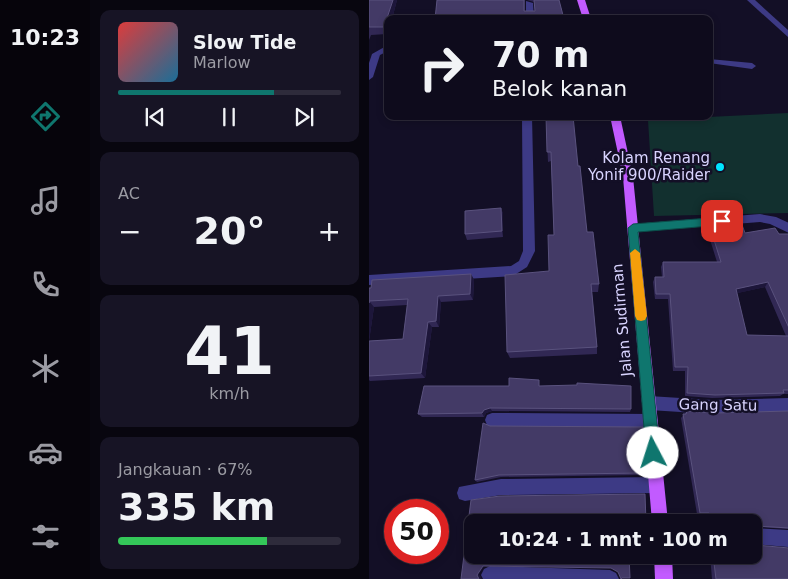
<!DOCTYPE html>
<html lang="id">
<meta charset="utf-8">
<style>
:root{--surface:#0e0b1c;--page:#171425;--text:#f1f3f6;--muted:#9b9ba3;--line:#2e2b3b;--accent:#0f766e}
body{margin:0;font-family:"DejaVu Sans",sans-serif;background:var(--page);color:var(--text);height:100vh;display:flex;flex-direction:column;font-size:19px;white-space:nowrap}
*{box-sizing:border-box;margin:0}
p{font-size:16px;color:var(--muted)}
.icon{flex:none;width:28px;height:28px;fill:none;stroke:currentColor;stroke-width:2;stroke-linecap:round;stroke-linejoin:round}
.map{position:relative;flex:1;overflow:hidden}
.side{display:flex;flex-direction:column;gap:10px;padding:10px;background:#08060f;width:279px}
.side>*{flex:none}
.top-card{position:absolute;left:15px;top:15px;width:329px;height:105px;border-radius:10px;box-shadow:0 2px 8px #0003,0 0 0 1px var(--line);background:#0e0b1c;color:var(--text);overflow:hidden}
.speed{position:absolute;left:15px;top:499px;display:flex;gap:10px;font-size:25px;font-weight:700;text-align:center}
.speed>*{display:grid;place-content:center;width:65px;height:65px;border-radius:50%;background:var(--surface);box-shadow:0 2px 8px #0003,0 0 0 1px var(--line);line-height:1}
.speed .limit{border:8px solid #d22;background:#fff;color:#111}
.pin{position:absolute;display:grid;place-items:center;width:42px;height:42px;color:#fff;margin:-21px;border-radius:10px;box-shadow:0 2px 8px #0006}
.me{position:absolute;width:55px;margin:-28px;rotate:355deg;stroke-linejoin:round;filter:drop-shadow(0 0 4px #0008)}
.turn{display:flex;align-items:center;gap:18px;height:105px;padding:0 25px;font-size:22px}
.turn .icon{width:65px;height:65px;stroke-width:2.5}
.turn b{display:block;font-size:35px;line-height:42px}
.big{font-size:38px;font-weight:700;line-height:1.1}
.side .widget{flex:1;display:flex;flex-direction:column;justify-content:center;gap:8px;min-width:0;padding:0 18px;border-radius:10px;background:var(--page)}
.side .dial{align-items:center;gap:0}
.dial b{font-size:65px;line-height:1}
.song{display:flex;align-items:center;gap:15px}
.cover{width:60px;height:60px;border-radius:8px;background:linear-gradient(135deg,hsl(0 70% 55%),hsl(200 70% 35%))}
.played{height:5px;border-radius:2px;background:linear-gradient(90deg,var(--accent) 70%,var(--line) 70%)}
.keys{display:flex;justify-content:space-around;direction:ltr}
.heat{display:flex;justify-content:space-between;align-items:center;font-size:28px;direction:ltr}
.charge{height:8px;border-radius:4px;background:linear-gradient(90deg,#34c759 67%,var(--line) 0)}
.trip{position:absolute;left:95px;top:514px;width:298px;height:50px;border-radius:10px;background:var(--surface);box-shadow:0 2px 8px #0003,0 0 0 1px var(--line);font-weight:700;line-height:50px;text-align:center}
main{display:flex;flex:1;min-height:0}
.tabs{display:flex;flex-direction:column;width:90px;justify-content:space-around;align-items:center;background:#06040b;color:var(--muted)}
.tabs .icon{width:35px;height:35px}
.tabs .current{color:var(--accent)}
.tabs b{font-size:22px;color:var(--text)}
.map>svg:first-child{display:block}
</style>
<main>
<nav class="tabs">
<b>10:23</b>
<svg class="icon current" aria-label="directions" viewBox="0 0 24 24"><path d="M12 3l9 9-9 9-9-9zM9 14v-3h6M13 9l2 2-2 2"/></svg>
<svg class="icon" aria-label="music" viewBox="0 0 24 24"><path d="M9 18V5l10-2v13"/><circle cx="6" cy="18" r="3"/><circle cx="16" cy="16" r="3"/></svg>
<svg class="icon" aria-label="phone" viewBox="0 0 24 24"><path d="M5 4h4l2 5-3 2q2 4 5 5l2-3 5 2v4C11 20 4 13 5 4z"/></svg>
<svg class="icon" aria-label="climate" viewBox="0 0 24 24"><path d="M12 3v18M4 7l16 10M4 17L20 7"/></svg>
<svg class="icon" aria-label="car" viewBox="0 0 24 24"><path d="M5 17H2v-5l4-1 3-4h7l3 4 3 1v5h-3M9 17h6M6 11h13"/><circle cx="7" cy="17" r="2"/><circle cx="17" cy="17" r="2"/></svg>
<svg class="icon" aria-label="filters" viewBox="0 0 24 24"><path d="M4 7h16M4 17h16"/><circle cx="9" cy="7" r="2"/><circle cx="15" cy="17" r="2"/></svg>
</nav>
<section class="side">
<div class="widget">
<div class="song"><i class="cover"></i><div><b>Slow Tide</b><p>Marlow</p></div></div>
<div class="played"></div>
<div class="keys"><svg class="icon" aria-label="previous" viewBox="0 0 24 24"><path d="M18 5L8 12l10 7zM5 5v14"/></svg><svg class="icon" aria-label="pause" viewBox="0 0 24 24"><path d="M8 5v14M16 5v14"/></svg><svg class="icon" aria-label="next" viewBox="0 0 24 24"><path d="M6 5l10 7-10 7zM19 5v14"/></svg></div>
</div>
<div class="widget"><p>AC</p>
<div class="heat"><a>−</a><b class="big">20°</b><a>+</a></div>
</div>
<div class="widget dial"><b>41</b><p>km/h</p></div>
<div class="widget"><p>Jangkauan · 67%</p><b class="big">335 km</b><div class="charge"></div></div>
</section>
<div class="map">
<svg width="420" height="579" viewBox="0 0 420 579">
<rect width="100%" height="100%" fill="#130f26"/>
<polygon fill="#12302f" points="419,113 419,213 285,216 279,120"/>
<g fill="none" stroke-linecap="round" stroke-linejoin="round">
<g fill="#3d3a85" fill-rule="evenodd">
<polygon points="378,0 386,0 420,31 420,38"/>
<polygon points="157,1 164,3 165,19 157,19"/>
<polygon points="19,45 19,51 11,55 4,77 0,80 0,63 3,54"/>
<polygon points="340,59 383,63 387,66 383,69 340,63"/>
<polygon points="153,116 163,116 166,251 158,267 144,276 0,285 0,275 142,266 150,261 154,251"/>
<polygon points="391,214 407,217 420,223 420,233 401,224 391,222 264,232 258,228 264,224"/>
<polygon points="280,396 343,400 420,398 420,412 343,414 280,410 275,408 273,403 275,398"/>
<polygon points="123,413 282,414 287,416 289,421 287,426 282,428 123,427 118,425 116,420 118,415"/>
<polygon points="287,477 293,479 295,485 293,491 287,493 132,495 96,501 90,499 88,493 90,487 132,479"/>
<polygon points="384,528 420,530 420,547 384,544"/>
<polygon points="121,566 241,570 247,573 250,579 114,579 112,575 115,569"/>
</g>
<g fill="#c25bff" fill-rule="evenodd">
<polygon points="208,0 216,0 222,19 214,19"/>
<polygon points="241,116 251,116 264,177 299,522 283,522 254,177"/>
<polygon points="285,555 303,555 304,579 286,579"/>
</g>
</g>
<g fill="#312854" fill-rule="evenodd">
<polygon points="0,0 28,0 23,19 19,19 18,34 2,35 0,40"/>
<polygon points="68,0 156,0 156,11 166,11 165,2 158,0 190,0 195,19 66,19"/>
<polygon points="177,116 209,166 218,232 230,284 229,292 223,292 228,347 228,354 141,358 138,352 180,271 185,235 182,161 179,162"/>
<polygon points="132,208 134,214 134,237 98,240 96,234"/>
<path d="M340 224 376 233 410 234H420V394H414L411 396 343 398 316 396V371H304L299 299H286L284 282 286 277H293L292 267 294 262H348L338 230ZM396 287 417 336 378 335 368 293Z"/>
<path d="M102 274 105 280 104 300 72 302 70 327H63L56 378 1 381 0 380V288ZM38 305 34 339 0 341 5 307Z"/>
<polygon points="171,386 262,409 261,412 123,411 117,413 115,417 53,417 49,414"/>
<polygon points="318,411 346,413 420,411 420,529 387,527 387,545 420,579 343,579 341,555 384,555 384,522 338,522 337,514 328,514 312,418"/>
<polygon points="121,426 276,445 275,448 272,448 273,473 272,475 132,477 108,482 106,480"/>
</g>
<g fill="#1d163a">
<polygon points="24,0 28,0 23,19 19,19 18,34 15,27"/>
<polygon points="132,208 134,214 134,237 133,231"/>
<polygon points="102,274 105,280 104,300 101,294"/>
<polygon points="399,282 396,287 365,294 367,289"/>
<polygon points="69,296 72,302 70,327 67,321"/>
<polygon points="0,301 5,307 0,341"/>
<polygon points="59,322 63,327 56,378 52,373"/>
<polygon points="121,408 123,411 117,413 115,417 113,413 115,410"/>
<polygon points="116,565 110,574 113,579 110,579 108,575 114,566"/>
</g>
<g fill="#433a66" stroke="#5a527e">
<polygon points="0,0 24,0 15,27 0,27"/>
<polygon points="68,0 155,0 155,11 166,11 165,0 190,0 195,19 172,19 172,17 142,19 66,19"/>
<polygon points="177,116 204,116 209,166 211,166 218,232 224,232 230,284 222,284 228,347 138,352 136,275 180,271 179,235 185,235 182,152 178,152"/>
<polygon points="132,208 133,231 96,234 96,211"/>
<polygon points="372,222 376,233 406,228 410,234 420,234 420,328 399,282 367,289 378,335 420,336 420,390 414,390 415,393 346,395 318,393 319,367 306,367 301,294 287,294 286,277 295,277 294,262 352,262 340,224"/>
<polygon points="102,274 101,294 69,296 67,321 59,322 52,373 0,376 0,341 34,339 39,299 0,301 0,303 0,288 2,288 3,280"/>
<polygon points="140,378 170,380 170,386 208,385 208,383 262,386 262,409 121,408 115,410 113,413 49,414 55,386 140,386"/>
<polygon points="318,411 346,413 420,411 420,528 387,526 387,545 420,548 420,579 347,579 344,555 384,555 384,522 341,522 340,513 331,513 314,414 317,414"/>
<polygon points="114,423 121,426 275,427 276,445 272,445 273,473 130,475 106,480"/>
<polygon points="276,494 277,522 280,522 104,522 104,555 260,555 261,578 253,578 252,579 249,572 242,568 114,566 108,575 110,579 92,579 102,500 131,496"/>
</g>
<polygon fill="#0f766e" stroke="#0a4d48" points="353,217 358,221 353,225 269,232 291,453 289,458 284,460 279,458 277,453 259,228 264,224"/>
<polygon fill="#f59e0b" points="266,249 271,253 278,316 276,320 272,321 268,320 266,316 261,253"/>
<circle fill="#00e5ff" stroke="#130f26" stroke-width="2" cx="351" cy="167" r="5"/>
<g text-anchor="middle" stroke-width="5" stroke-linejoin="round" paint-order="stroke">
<g font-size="15" fill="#d9d4ff" stroke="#130f26" text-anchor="end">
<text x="341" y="163">Kolam Renang<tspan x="341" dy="17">Yonif 900/Raider</tspan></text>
</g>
<g font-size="15" fill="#d9d4ff" stroke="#130f26">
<text transform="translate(253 320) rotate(-95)" y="5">Jalan Sudirman</text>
<text transform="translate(349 405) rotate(1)" y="5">Gang Satu</text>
</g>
</g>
</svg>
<div class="speed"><div class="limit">50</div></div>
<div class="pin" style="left:353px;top:221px;background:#d93025"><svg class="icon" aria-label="arrive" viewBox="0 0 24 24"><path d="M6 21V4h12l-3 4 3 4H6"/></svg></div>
<svg class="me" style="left:284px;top:453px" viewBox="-20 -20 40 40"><circle r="19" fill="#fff"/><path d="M0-13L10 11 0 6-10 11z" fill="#0f766e"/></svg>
<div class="trip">10:24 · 1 mnt · 100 m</div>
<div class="top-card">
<div class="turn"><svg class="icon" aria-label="right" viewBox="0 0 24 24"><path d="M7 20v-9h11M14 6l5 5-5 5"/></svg><div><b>70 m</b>Belok kanan</div></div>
</div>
</div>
</main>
